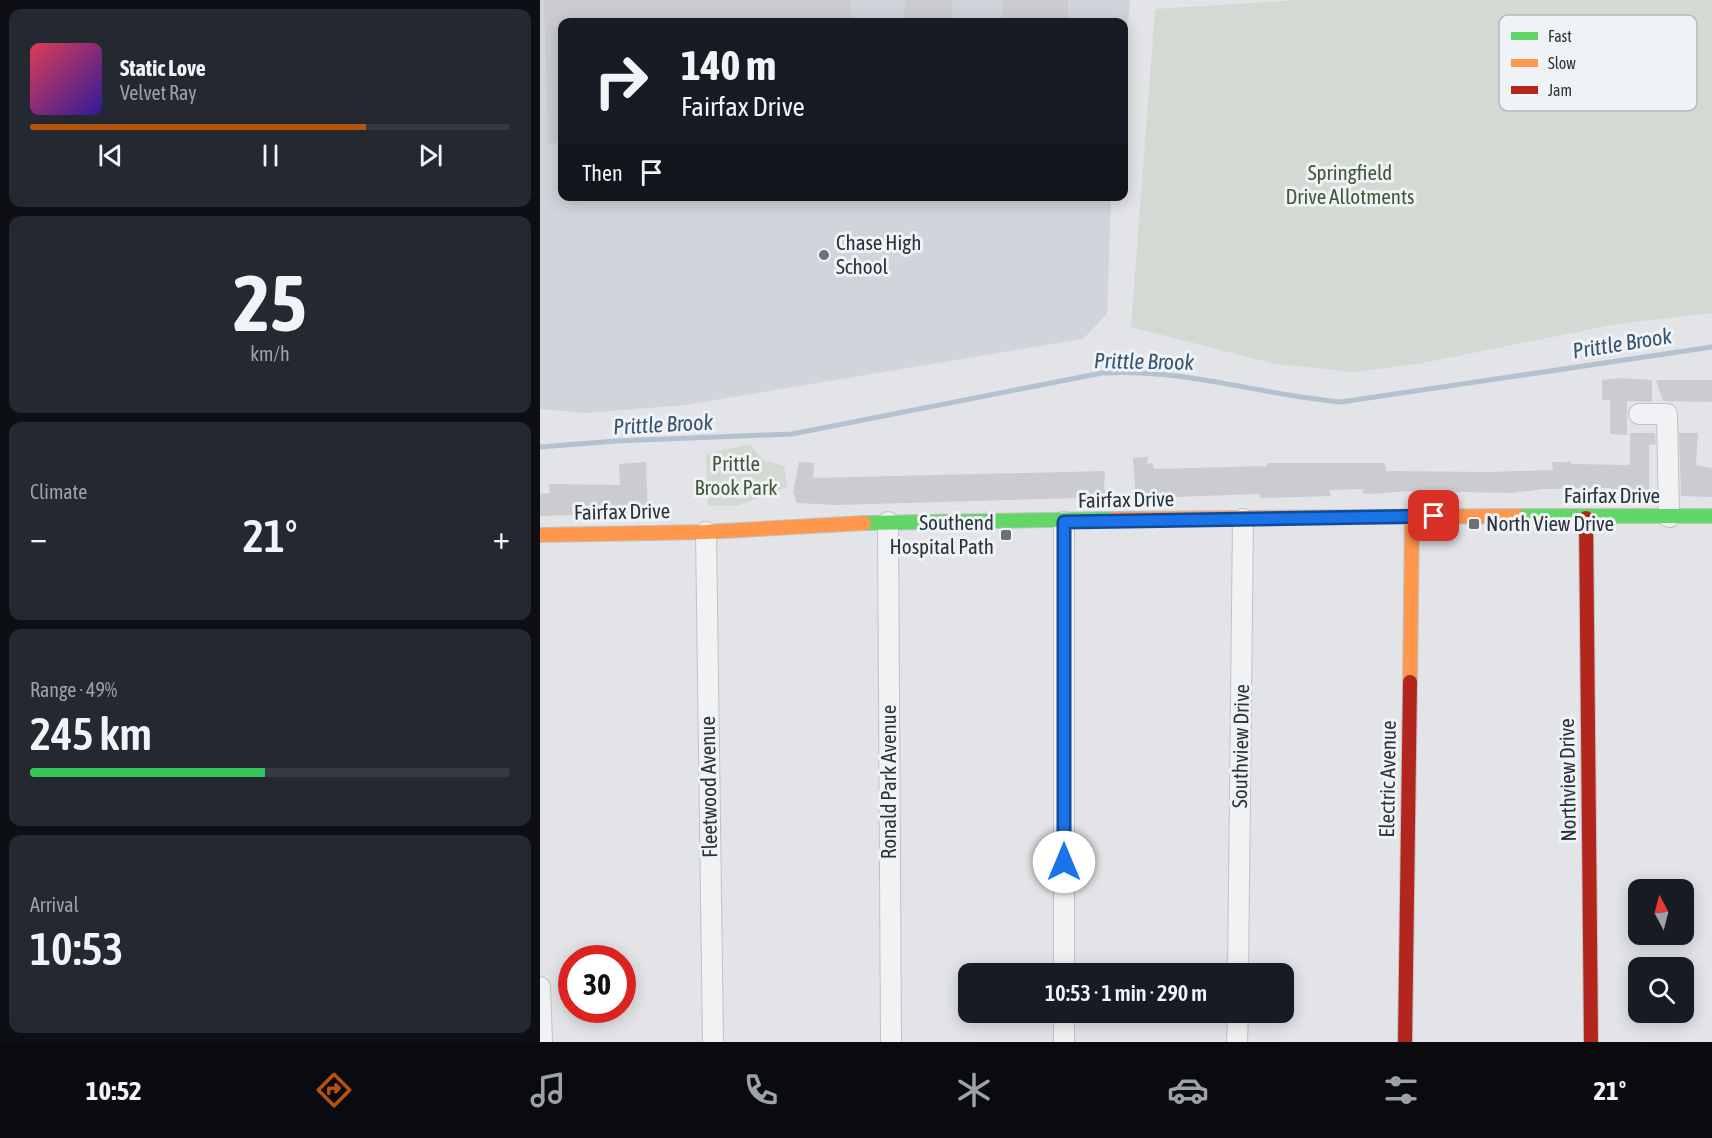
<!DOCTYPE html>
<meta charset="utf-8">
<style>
:root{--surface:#171b24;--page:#242831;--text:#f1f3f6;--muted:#9ea1a6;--line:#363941;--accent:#b45309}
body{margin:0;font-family:"Asap Condensed",sans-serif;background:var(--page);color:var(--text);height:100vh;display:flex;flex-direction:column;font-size:22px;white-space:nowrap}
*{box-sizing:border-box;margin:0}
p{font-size:20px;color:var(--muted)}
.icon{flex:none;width:33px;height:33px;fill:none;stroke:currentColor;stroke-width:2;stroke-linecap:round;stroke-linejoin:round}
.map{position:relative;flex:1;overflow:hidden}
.panel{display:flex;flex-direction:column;gap:9px;padding:9px;background:#0d0f14;width:540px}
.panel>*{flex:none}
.hud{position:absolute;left:18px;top:18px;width:570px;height:183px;border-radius:12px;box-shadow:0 3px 15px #0003;background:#171b24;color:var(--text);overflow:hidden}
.needle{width:39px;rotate:353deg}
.fabs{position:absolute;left:1088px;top:879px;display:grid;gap:12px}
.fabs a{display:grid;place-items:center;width:66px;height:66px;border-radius:12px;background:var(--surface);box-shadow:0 3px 15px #0003;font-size:30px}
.speed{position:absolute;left:18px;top:945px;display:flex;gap:12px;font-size:30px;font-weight:700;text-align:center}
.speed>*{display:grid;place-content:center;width:78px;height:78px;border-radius:50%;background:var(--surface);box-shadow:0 3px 15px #0003;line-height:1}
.speed .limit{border:9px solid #d22;background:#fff;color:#111}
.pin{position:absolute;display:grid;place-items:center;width:51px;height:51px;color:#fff;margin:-26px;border-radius:12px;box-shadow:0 3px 9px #0006}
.me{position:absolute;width:66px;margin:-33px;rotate:0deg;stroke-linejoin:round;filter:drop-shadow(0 0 4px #0008)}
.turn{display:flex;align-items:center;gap:21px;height:126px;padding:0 24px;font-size:27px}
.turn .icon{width:78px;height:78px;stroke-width:2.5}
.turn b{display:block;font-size:42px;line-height:51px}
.then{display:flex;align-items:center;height:57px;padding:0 24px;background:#0003;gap:12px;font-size:22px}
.big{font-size:45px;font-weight:600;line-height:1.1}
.panel .card{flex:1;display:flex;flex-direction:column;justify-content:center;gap:9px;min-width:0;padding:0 21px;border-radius:12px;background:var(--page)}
.panel .dial{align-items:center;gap:0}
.dial b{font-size:78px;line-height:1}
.song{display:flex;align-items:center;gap:18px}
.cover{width:72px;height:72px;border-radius:9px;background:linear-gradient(135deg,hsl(350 70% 55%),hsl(250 70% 35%))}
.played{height:6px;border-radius:3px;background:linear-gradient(90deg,var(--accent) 70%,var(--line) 70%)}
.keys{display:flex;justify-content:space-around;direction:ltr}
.heat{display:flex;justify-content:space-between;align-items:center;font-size:33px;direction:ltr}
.charge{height:9px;border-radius:4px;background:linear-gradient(90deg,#34c759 49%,var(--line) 0)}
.trip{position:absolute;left:418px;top:963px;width:336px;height:60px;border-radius:12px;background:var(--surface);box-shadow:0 3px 15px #0003;font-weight:600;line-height:60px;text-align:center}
.tabs{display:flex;height:96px;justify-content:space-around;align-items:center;background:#090b0e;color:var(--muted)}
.tabs .icon{width:42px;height:42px}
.tabs .on{color:var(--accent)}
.tabs b{font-size:27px;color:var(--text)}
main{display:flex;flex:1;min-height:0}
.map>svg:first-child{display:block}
</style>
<main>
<section class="panel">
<div class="card">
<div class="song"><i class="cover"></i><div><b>Static Love</b><p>Velvet Ray</p></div></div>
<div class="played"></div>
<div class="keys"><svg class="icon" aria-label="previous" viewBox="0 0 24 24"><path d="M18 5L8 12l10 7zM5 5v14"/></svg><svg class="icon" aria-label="pause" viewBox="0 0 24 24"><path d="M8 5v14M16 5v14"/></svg><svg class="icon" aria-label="next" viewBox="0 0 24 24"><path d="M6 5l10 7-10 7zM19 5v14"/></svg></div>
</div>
<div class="card dial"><b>25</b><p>km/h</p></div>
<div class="card"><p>Climate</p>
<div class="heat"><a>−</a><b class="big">21°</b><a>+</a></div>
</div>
<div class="card"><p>Range · 49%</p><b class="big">245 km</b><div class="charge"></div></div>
<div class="card"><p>Arrival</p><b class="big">10:53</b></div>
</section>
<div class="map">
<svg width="1172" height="1042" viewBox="0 0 1172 1042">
<rect width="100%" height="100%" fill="#e2e4e7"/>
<polygon fill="#d1d4da" points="0,0 590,0 584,69 584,22 22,22 22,196 571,197 567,314 543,339 145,405 47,413 0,409"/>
<g fill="#d3dad3">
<polygon points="758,0 1172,0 1172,313 1077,324 878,364 812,372 735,364 591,327 615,9"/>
<polygon points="210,444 223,460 244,466 248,487 197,506 168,505 166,454"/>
</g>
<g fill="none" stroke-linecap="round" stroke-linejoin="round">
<path stroke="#b3c2cf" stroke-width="5" d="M0 447 76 441 252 434 562 373C645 368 720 395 801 402L1172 347"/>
</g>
<g fill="#cacccf">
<polygon points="4,0 310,0 311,22 22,22 22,143 8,143"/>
<polygon points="365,0 412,0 412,22 364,22"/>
<rect x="462" y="0" width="66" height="22"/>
<polygon points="1080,378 1112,380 1112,402 1087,401 1087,435 1070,434 1070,400 1062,400 1062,380"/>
<polygon points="1116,380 1172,380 1172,402 1123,401"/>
<polygon points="1090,433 1115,433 1116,444 1109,445 1109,493 1075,493 1070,488 1003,489 971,493 869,491 831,494 823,493 823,489 789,490 791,496 720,498 719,494 606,498 605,494 596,493 595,487 593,458 608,457 607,464 613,463 614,469 727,466 727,463 845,463 846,471 947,472 1013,470 1012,462 1031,462 1031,464 1090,465"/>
<polygon points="1139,433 1158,433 1156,465 1172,468 1172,497 1141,496"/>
<polygon points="106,462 108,513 0,516 0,494 10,493 9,484 80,485 79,464"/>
<polygon points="259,462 274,463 273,478 565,471 564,488 568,497 297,505 257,503 253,492"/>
</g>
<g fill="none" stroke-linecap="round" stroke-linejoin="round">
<defs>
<g id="street">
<polyline points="1099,414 1127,414 1129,517"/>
<polyline points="348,522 351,1042"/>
<polyline points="166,532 173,1042"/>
<polyline points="524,974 524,522"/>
<polyline points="698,974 703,519"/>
<polyline points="0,987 2,1042"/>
<polyline points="524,1042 524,1012"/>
<polyline points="697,1042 698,1012"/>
</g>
<g id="fast">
<polyline points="977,516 1172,516"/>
<polyline points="324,523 573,519"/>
</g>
<g id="slow">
<polyline points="573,519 977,516"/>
<polyline points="0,535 166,532 324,523"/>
<polyline points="870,682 872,516"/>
</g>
<g id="jam">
<polyline points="1046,518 1051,1042"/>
<polyline points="865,1042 870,682"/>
</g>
</defs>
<use href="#street" stroke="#c0c2c5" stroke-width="22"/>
<use href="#fast" stroke="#c0c2c5" stroke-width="16"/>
<use href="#slow" stroke="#c0c2c5" stroke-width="16"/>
<use href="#jam" stroke="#c0c2c5" stroke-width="16"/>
<use href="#street" stroke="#f1f2f4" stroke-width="20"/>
<use href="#fast" stroke="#63d668" stroke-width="14"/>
<use href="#slow" stroke="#ff974d" stroke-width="14"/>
<use href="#jam" stroke="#b3261e" stroke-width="14"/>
</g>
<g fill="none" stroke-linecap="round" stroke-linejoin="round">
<defs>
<polyline id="route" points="524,862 524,522 894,516"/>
</defs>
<use href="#route" stroke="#114b97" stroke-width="15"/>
<use href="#route" stroke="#1a73e8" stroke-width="10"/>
</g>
<g fill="#6a7179" stroke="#f0f3f6" stroke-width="2">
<circle cx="284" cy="255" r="6"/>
<rect x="928" y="518" width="12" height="12" rx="3"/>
<rect x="460" y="529" width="12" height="12" rx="3"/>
</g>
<g text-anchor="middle" stroke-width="6" stroke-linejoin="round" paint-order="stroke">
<g font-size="21" fill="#415939" stroke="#f0f3f6">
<text x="810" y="180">Springfield<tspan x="810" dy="24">Drive Allotments</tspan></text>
<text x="196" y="471">Prittle<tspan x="196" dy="24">Brook Park</tspan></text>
</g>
<g font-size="21" fill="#2a333e" stroke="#f0f3f6" text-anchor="start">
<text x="296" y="250">Chase High<tspan x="296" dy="24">School</tspan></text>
<text x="454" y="530" text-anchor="end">Southend<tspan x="454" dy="24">Hospital Path</tspan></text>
<text x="946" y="531">North View Drive</text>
</g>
<g font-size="21" fill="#2a333e" stroke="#f0f3f6">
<text x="1072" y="503">Fairfax Drive</text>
<text transform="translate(586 500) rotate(-1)" y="7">Fairfax Drive</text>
<text transform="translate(82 512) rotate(-1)" y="7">Fairfax Drive</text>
<text transform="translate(701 746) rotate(-89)" y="7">Southview Drive</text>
<text transform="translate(848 779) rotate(-89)" y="7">Electric Avenue</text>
<text transform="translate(1028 780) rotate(-91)" y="7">Northview Drive</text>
<text transform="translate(349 782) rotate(-90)" y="7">Ronald Park Avenue</text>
<text transform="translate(169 787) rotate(-91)" y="7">Fleetwood Avenue</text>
</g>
<g font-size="22" font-style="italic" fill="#38556f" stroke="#f0f3f6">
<text transform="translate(1082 343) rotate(-9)" y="8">Prittle Brook</text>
<text transform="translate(604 361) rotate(1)" y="8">Prittle Brook</text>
<text transform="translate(123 424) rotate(-3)" y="8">Prittle Brook</text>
</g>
</g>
<rect x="959" y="15" width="198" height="96" rx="9" fill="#f0f3f6" stroke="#b5b9bf" stroke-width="1.5"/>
<rect x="971" y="32" width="27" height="8" fill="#63d668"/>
<rect x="971" y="59" width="27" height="8" fill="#ff974d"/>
<rect x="971" y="86" width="27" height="8" fill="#b3261e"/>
<g font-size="16" fill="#2a333e">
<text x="1008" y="42">Fast</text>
<text x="1008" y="69">Slow</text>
<text x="1008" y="96">Jam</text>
</g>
</svg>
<div class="fabs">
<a><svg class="needle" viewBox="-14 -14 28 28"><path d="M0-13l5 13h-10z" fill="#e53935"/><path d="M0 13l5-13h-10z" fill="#9ea1a6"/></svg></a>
<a><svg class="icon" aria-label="search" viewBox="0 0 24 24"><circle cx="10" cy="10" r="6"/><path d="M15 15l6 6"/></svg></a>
</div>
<div class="speed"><div class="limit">30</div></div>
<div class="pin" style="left:894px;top:516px;background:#d93025"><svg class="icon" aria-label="arrive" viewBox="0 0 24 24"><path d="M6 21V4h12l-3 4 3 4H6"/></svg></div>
<svg class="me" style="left:524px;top:862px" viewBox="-20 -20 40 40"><circle r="19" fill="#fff"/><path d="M0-13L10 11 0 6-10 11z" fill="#1a73e8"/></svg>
<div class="trip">10:53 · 1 min · 290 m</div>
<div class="hud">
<div class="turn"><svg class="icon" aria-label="right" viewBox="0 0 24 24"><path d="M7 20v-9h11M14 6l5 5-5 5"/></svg><div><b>140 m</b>Fairfax Drive</div></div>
<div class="then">Then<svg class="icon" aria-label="arrive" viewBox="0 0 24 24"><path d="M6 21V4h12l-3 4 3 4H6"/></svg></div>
</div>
</div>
</main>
<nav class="tabs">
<b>10:52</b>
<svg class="icon on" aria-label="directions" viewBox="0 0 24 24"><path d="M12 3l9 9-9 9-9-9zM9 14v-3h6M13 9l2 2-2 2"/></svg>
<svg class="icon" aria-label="music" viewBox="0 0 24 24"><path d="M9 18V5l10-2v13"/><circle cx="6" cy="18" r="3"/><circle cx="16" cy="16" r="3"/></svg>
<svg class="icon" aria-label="phone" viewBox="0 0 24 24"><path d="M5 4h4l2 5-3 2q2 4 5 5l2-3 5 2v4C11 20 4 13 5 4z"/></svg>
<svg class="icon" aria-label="climate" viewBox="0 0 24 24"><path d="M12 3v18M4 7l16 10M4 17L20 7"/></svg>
<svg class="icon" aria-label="car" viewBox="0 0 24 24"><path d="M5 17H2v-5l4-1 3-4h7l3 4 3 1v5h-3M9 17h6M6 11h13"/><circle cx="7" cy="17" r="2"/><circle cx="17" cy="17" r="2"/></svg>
<svg class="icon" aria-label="filters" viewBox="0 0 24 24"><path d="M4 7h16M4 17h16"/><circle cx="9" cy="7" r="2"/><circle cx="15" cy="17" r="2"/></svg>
<b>21°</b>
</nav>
